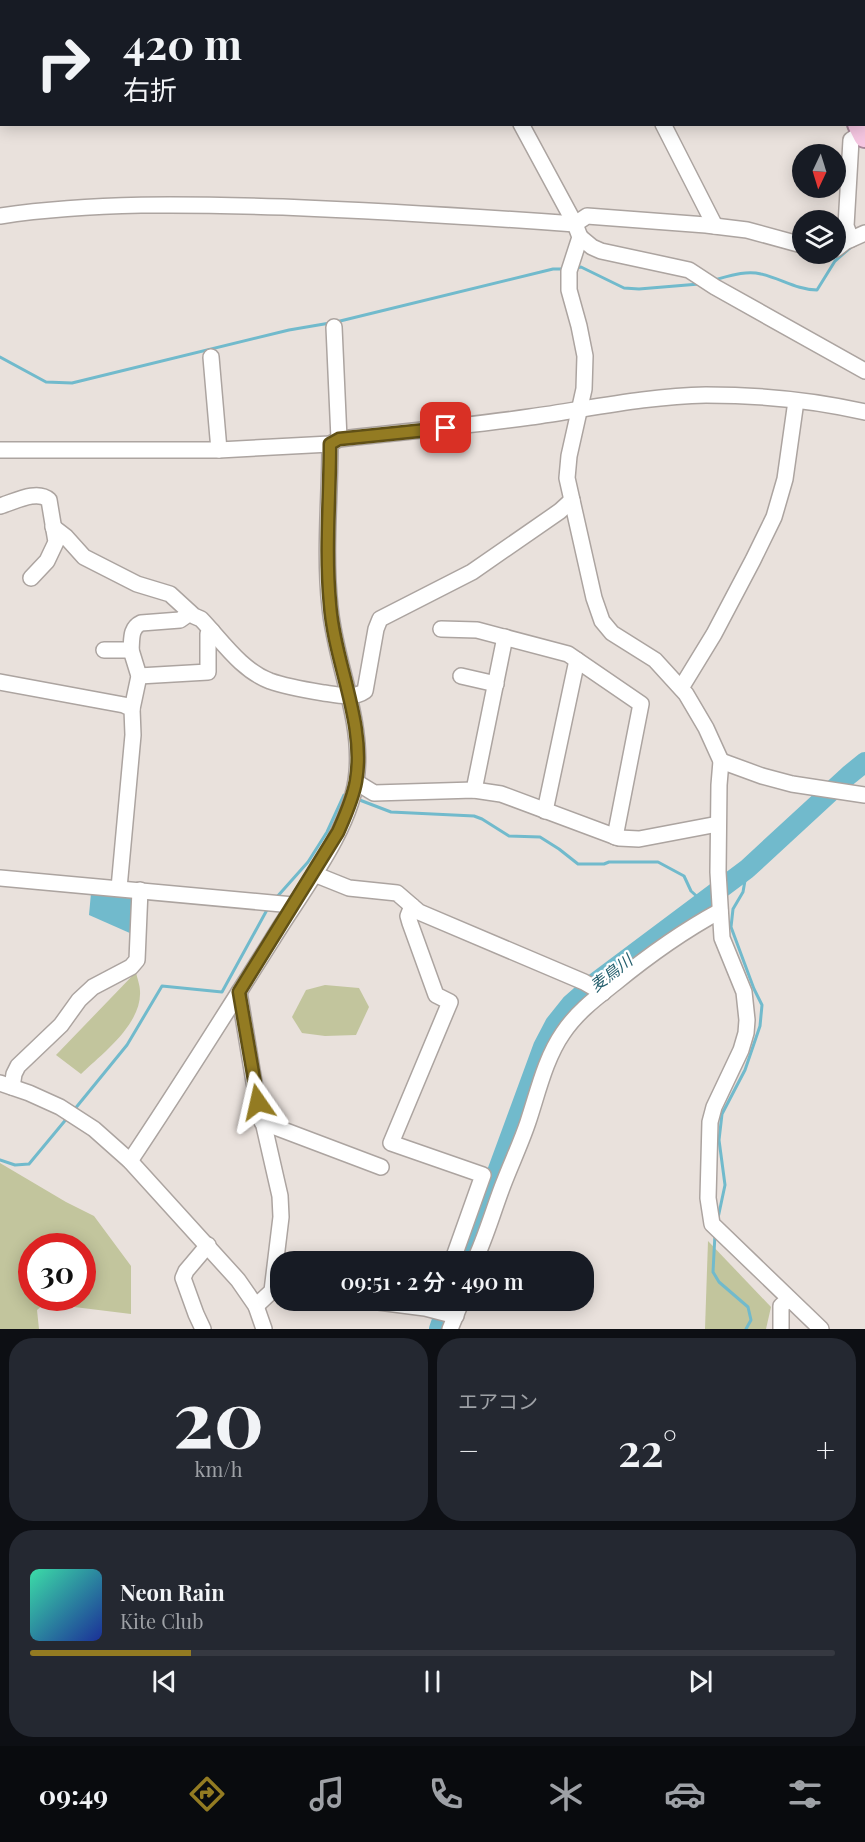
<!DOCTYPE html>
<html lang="ja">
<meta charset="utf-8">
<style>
:root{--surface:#171b24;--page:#242831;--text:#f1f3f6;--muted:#9ea1a6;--line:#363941;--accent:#937b22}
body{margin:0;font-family:"Playfair Display","Noto Sans JP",serif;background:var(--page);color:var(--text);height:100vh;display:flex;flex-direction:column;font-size:22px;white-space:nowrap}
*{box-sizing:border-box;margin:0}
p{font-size:20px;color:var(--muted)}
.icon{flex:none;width:33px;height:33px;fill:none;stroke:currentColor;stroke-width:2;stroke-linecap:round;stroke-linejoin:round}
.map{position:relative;height:1329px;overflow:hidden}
.side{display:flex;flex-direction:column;gap:9px;padding:9px;background:#0d0f14;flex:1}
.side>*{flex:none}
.top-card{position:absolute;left:0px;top:0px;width:866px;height:126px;box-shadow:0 3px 15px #0003;background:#171b24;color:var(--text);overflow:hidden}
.needle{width:39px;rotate:184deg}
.fabs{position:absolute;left:792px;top:144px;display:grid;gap:12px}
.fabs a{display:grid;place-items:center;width:54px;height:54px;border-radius:50%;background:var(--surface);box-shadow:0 3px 15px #0003;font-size:30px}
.speed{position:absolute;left:18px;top:1233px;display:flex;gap:12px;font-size:30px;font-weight:700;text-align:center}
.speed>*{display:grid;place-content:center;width:78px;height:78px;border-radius:50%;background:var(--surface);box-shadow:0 3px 15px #0003;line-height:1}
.speed .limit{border:9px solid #d22;background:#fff;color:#111}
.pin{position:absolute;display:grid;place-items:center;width:51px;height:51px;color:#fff;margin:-26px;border-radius:12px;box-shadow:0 3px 9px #0006}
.me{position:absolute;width:66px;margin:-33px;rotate:349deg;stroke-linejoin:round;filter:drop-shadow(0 0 4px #0008)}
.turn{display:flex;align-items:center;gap:21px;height:126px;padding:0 24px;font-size:27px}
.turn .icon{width:78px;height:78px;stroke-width:2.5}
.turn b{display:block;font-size:42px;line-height:51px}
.big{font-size:45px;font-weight:600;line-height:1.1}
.side .tile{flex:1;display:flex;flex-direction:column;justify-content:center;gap:9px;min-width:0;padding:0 21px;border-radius:24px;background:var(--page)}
.side .dial{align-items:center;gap:0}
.dial b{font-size:78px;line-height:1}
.song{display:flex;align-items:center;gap:18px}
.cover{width:72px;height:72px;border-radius:9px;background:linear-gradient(135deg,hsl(160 70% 55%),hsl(230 70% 35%))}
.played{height:6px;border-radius:3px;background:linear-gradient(90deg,var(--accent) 20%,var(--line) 20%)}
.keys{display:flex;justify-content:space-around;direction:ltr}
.heat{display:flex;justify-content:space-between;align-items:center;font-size:33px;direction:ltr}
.side .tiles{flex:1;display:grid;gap:9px;grid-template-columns:1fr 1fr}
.tile:last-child{grid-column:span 2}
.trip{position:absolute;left:270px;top:1251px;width:324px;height:60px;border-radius:24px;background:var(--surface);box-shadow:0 3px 15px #0003;font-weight:600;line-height:60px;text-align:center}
.menu{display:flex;height:96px;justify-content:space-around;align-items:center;background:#090b0e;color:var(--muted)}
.menu .icon{width:42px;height:42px}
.menu .on{color:var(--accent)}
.menu b{font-size:27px;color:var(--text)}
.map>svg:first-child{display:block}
</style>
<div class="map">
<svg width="865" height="1329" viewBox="0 0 865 1329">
<rect width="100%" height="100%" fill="#e9e1dc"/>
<g fill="#c2c59d">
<path d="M136 972C137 978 140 985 140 991 142 1024 102 1054 81 1074L56 1055Z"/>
<polygon points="325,985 359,988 369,1007 356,1035 325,1036 302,1033 292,1017 306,990"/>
<polygon points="0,1163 66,1202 94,1216 131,1266 131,1314 66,1306 55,1298 82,1298 82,1246 32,1246 32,1298 51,1298 37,1310 39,1329 0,1329"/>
<polygon points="708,1241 771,1307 766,1329 705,1329"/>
</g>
<polygon fill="#71bacc" points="91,893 130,894 135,901 132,934 89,915"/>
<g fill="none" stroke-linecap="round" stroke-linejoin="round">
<g stroke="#71bacc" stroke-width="3">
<polyline points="576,268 581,267 624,288 639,289 699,284"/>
<path d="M714 280C729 276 746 270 761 274 780 278 797 290 817 290L835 261 851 247"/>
<polyline points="336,322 553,269 563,269"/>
<polyline points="0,357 46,382 72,383 289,330 330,323"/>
<polyline points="357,799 391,812 474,816 482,819 509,836 540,837 559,849 578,864 604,864 609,862 658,862 684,876 691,891 703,902"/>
<polyline points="276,898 308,862 327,832 344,795 348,797"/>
<polyline points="74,1110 127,1045 162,986 222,992 268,908"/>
<polyline points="0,1160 15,1165 29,1164 68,1117"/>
<polyline points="718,1218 725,1185 719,1140 722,1114 745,1070 760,1026 762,1005 754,989 731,927 733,909 743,892 747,869"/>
<polyline points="715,1234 713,1272 719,1282 748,1307 751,1320 746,1329"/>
</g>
<g stroke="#71bacc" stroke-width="20">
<polyline points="464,1262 543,1047 555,1024 571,1004 596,982 747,869 849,775 865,762"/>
<polyline points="439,1329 449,1300"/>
</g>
<defs>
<g id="minor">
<polyline points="144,0 145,2"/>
<polyline points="450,0 451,2"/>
<polyline points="600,0 601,2"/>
<polyline points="506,2 508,0"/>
<polyline points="0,54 2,55"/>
<polyline points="521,124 575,224 580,237 569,271 569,290 579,326 585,356 584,389 569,456 567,478 594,598 602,621 612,633 655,660 686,694 706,728 721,761 719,785 718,872 722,938 744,992 747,1020 746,1033 741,1050 714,1107 710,1122 708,1198 712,1224 821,1329"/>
<polyline points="663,124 715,226"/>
<path d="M0 216C94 202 188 204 283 207 380 211 478 217 575 224L587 216 706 225 747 230 802 245"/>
<polyline points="580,237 592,247 601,251 689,270 715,287 865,371"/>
<polyline points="851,239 846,226 851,140 863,132"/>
<polyline points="836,249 845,242 865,233"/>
<polyline points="334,327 339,439"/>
<polyline points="211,357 219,450"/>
<path d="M0 450H219L330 444 339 439C403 432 466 426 530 417 588 409 647 396 706 395 759 395 813 400 865 412"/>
<path d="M0 506C14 502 37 489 49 500L56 542 47 561 31 578"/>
<path d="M53 527 66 537 84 557 137 584 170 594 194 616 201 619C222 641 241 670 270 681 287 687 306 690 324 693 337 695 354 699 365 691L376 629 380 619 472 572 560 511 572 500"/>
<polyline points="441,629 477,630 568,654 641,704 615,837"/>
<path d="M104 650H131C132 640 130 628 141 623L180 620 190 613"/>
<polyline points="131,650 139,676 132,709"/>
<polyline points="139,676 208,672 208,634 212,631"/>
<polyline points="461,676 496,684"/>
<polyline points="0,682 124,705 132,709 133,735 119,888"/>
<polyline points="681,688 714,634 753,560 774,517 785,479 796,401"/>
<polyline points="721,761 762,776 792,784 865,795"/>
<polyline points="356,782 374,793 474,790 501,794 619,838 639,839 718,824"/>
<polyline points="474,790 505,637"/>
<polyline points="545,811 577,660"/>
<polyline points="314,874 349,888 397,893 419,912 584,982 603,993"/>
<polyline points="0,878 293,905"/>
<polyline points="412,906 408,916 410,923 436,995 450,1002 391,1143 483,1175 452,1262"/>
<polyline points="239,992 254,1082 280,1196 281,1217 272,1291 256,1306"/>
<polyline points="0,1083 29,1093 60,1107 94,1129 130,1161 238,1280 256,1306 264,1329"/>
<polyline points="12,1087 14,1074 18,1066 61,1025 79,1000 93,987 131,967 137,960 140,890"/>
<polyline points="262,1122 381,1167"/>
<path d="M130 1161C179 1088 225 1014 272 940 301 892 353 828 357 772 362 716 335 662 330 607 324 553 330 498 330 444"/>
<path d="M474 1262C486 1237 493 1211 503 1185 511 1164 521 1143 528 1122 538 1092 545 1059 563 1033 577 1012 596 998 615 983 648 956 683 931 720 911"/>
<polyline points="363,1300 425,1308 456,1316"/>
<polyline points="203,1329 196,1314 183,1278 186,1271 208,1245"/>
<polyline points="450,1329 462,1300"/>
<polyline points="781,1329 781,1306 789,1299"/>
</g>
<g id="highway">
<polyline points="794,0 794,2"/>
<polyline points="859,124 865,136"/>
</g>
</defs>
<use href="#minor" stroke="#aca4a0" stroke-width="18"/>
<use href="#highway" stroke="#a88899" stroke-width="26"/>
<use href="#minor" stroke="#fff" stroke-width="15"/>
<use href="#highway" stroke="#f5c6e1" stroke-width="22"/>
</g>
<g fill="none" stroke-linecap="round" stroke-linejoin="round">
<defs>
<path id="route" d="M258 1102 239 992 338 832C345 816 353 799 356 781 366 723 334 662 330 604 325 551 330 497 330 444L339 439 446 428"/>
</defs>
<use href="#route" stroke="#605016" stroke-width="15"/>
<use href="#route" stroke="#937b22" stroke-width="10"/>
</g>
<g text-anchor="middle" stroke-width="4.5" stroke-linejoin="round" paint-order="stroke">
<g font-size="16" font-style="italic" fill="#235e6c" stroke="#fff">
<text transform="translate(611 973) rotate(-38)" y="6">麦鳥川</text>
</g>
</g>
</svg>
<div class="fabs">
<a><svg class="needle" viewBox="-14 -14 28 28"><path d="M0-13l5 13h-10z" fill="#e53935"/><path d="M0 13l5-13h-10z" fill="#9ea1a6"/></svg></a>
<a><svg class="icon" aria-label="layers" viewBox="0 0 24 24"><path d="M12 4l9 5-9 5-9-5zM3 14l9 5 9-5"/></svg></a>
</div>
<div class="speed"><div class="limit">30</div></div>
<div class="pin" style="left:446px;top:428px;background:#d93025"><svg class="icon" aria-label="arrive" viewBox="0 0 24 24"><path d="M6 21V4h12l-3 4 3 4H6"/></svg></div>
<svg class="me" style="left:258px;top:1102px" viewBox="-20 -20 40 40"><path d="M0-17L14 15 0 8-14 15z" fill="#937b22" stroke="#fff" stroke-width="4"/></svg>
<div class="trip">09:51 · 2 分 · 490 m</div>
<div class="top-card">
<div class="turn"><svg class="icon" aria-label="right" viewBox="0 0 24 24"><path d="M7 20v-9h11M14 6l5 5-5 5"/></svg><div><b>420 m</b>右折</div></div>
</div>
</div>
<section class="side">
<div class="tiles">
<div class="tile dial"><b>20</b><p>km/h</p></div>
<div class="tile"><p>エアコン</p>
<div class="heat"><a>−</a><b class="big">22°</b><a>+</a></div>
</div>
<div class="tile">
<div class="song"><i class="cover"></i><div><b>Neon Rain</b><p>Kite Club</p></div></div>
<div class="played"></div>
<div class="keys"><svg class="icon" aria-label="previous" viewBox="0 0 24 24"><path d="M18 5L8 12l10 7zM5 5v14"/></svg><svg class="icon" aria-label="pause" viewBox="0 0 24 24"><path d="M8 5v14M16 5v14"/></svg><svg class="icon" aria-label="next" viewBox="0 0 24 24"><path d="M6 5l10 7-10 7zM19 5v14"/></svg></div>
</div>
</div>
</section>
<nav class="menu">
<b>09:49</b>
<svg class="icon on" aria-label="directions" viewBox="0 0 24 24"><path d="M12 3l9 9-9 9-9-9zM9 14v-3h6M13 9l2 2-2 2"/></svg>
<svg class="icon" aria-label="music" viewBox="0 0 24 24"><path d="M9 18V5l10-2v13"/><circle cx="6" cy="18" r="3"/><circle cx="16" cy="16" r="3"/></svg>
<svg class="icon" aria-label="phone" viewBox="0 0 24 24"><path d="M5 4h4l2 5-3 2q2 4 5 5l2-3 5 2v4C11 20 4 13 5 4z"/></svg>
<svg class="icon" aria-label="climate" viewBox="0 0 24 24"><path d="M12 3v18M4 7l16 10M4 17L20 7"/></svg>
<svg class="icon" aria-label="car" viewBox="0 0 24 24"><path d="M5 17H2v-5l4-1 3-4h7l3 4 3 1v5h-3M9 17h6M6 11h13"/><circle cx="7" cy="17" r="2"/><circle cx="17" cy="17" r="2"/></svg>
<svg class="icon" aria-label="filters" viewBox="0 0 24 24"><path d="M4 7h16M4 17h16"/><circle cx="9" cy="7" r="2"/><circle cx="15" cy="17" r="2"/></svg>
</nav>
